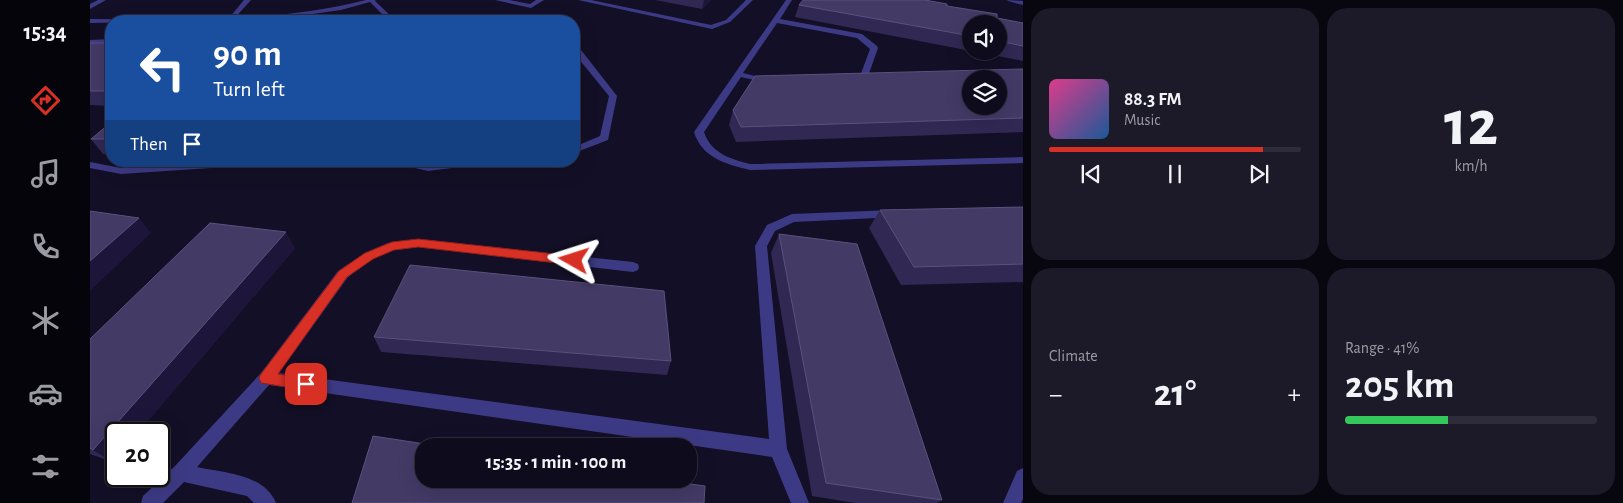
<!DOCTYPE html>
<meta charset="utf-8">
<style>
:root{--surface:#0e0b1c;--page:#1c1929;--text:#f1f3f6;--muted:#9b9ba3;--line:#2e2b3b;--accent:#d93025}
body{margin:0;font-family:"Alegreya Sans",sans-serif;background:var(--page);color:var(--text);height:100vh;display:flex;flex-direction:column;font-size:19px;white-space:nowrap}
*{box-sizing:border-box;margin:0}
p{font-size:16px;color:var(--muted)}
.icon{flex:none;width:28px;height:28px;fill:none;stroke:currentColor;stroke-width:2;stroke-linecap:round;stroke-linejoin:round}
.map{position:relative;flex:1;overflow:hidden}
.panel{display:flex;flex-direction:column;gap:8px;padding:8px;background:#08060f;width:600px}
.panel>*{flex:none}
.banner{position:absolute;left:15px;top:15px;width:475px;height:152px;border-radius:20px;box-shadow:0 5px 20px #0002,0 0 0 1px var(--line);background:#1a4fa0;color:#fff;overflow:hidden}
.tools{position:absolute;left:872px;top:15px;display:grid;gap:10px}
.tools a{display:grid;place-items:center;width:45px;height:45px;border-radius:50%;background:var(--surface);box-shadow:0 5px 20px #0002,0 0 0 1px var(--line);font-size:25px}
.speed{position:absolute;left:15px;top:422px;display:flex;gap:10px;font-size:25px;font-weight:700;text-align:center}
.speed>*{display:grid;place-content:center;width:65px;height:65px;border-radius:50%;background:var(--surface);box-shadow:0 5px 20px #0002,0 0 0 1px var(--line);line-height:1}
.speed .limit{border:2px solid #111;border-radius:8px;background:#fff;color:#111}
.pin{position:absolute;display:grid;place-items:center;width:42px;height:42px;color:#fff;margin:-21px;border-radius:10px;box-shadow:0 2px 8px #0006}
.me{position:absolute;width:55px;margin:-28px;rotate:276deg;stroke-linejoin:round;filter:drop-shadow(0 0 4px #0008)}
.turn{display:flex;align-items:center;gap:18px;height:105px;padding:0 25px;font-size:22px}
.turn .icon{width:65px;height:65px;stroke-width:2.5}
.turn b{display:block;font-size:35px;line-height:42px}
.then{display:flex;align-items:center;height:48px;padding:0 25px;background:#0003;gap:10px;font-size:19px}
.big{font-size:38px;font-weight:700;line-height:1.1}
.panel .tile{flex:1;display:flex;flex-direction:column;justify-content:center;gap:8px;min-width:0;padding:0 18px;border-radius:20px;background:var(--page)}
.panel .dial{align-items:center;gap:0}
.dial b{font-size:65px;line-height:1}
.song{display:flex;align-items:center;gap:15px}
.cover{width:60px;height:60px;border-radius:8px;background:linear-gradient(135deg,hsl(330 70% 55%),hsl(210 70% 35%))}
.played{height:5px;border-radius:2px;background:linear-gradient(90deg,var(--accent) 85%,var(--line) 85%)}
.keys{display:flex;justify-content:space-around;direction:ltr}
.heat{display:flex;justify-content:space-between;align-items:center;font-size:28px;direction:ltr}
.charge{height:8px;border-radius:4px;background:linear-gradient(90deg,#34c759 41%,var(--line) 0)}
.panel .tiles{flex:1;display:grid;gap:8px;grid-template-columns:repeat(2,1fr)}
.trip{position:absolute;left:325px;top:438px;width:282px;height:50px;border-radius:20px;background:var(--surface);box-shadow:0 5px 20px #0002,0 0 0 1px var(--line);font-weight:700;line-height:50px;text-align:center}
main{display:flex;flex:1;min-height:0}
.tabs{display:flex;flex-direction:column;width:90px;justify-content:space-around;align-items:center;background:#06040b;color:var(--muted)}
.tabs .icon{width:35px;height:35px}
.tabs .on{color:var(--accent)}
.tabs b{font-size:22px;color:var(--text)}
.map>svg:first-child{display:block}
</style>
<main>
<nav class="tabs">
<b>15:34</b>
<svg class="icon on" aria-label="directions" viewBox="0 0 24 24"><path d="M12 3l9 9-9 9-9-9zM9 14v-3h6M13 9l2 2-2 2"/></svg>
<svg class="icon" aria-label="music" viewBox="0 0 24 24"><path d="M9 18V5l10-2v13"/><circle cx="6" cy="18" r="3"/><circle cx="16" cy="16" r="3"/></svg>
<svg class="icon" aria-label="phone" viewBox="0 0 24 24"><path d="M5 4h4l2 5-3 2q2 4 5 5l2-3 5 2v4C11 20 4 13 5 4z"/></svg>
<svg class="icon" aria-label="climate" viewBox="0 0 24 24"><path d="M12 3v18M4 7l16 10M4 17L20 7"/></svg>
<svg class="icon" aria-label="car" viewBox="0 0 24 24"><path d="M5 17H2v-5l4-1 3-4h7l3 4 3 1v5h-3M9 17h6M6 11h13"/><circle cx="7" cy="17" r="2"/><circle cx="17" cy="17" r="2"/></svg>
<svg class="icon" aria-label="filters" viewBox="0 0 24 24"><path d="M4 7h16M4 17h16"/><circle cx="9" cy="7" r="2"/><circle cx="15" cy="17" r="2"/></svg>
</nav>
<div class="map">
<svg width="933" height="503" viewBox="0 0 933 503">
<rect width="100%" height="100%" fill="#130f26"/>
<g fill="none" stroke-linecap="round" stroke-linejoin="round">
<g fill="#3d3a85" fill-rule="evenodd">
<polygon points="8,0 16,0 0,9 0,4"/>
<polygon points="154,0 161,0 143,20 139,20 139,18"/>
<polygon points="278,0 284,0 306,21 299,21"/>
<polygon points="405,0 419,0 440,4 446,0 454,0 441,8"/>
<polygon points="488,0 501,0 621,25 636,20 656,0 663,0 640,22 622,29"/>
<path d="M696 0H702L690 19 772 34 787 46 788 48 776 82 772 85 762 82 769 79 780 49 767 38 687 23 653 73 685 81 681 84 651 77 614 132C621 153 640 159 660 164L933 157V163L660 170C636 164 612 158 604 132Z"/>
<polygon points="21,39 21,43 0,44 0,40"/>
<polygon points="484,49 491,50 527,96 518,140 484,153 484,147 510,136 519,96 484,53"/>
<polygon points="131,161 187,161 182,164 31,174 0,168 0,162 31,168"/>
<polygon points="302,161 322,161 338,165 367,161 399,161 394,164 338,171 303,163"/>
<path d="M803 210 809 214 807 217 704 222 685 231 677 246 697 449 719 503H701L682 457 179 385 107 467C135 473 174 474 186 503H164L157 496 94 482 73 503H51L53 496 85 466 171 373 248 271 275 253 298 243 328 239 543 262 548 264 549 267 548 270 543 272 328 247 304 250 283 259 258 277 189 373 679 439 665 246 677 225 702 214Z"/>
<polygon points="933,468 933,499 931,503 913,503 927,471"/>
</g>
<path fill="#3d3a85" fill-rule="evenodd" d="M276 0H287L251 10 180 20 0 23V19C92 19 186 23 276 0Z"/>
<polygon fill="#3d3a85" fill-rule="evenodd" points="917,0 933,1 933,5 918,1"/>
</g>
<g fill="#312854">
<polygon points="565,0 621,0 612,9"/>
<polygon points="709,5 857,6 907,18 933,23 933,61 883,51 909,51 909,24 881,24 881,51 705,17"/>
<polygon points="0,43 21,43 21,106 0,105"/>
<polygon points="933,69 933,132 646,142 639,125 643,110"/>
<polygon points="21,117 21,154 13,154 1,139 17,125 15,122"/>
<polygon points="933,207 933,282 811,285 779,228 790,210"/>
<polygon points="689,234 852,500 847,503 765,503 722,496 681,253"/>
<polygon points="205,248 23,462 0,454 0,339"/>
<polygon points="284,337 581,361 577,375 291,352"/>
</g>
<g fill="#1d163a">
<polygon points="614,0 621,0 612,9"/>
<polygon points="49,218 61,233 0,291 0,261"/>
<polygon points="196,232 205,248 47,434 26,434 26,458 23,462 3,450"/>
</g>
<g fill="#433a66" stroke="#5a527e" fill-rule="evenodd">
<polygon points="713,0 835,0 857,4 857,6 907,14 907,18 933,23 933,46 909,41 909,24 881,24 881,36 709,5"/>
<rect x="0" y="43" width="21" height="48"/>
<path d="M933 69V118L651 127 643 110 665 76ZM881 79H909V106H881Z"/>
<polygon points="21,117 21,139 1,139 18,125 15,122"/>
<polygon points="933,207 933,264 824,267 790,210"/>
<polygon points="0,211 49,218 0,261"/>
<polygon points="120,223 196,232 3,450 0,448 0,339"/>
<polygon points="689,234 767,244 852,500 736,483"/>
<polygon points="320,265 574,291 581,361 284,337"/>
<polygon points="283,436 348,446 334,446 334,479 564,479 615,486 614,503 262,503"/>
</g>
<polygon fill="#d93025" stroke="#8d1f18" points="328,239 484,256 490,260 484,265 328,247 304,250 283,259 257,277 188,374 221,379 223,384 221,388 216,390 171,383 169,378 171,374 249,271 275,253 302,242"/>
</svg>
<div class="tools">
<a><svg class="icon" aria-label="sound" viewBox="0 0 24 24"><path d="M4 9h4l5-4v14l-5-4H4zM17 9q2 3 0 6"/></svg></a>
<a><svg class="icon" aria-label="layers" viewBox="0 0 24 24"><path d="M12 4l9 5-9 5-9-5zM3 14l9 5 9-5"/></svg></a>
</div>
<div class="speed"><div class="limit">20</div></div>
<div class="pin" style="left:216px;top:384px;background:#d93025"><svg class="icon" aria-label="arrive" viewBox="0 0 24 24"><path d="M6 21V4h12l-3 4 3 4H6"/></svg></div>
<svg class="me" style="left:484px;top:260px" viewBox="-20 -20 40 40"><path d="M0-17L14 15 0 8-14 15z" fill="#d93025" stroke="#fff" stroke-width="4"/></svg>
<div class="trip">15:35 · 1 min · 100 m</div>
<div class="banner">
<div class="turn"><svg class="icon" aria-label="left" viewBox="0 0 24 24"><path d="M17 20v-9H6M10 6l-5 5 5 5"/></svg><div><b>90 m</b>Turn left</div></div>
<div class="then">Then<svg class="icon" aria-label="arrive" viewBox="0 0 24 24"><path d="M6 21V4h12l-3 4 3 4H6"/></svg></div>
</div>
</div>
<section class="panel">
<div class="tiles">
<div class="tile">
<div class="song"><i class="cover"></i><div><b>88.3 FM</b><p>Music</p></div></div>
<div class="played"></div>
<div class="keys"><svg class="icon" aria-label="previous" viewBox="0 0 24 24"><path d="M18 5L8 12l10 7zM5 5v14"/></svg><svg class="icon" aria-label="pause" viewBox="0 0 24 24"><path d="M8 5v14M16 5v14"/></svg><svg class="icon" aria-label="next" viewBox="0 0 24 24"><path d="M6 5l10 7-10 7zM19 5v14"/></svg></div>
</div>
<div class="tile dial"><b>12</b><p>km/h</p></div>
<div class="tile"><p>Climate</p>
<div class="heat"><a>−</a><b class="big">21°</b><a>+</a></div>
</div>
<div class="tile"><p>Range · 41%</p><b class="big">205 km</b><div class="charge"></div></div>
</div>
</section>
</main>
